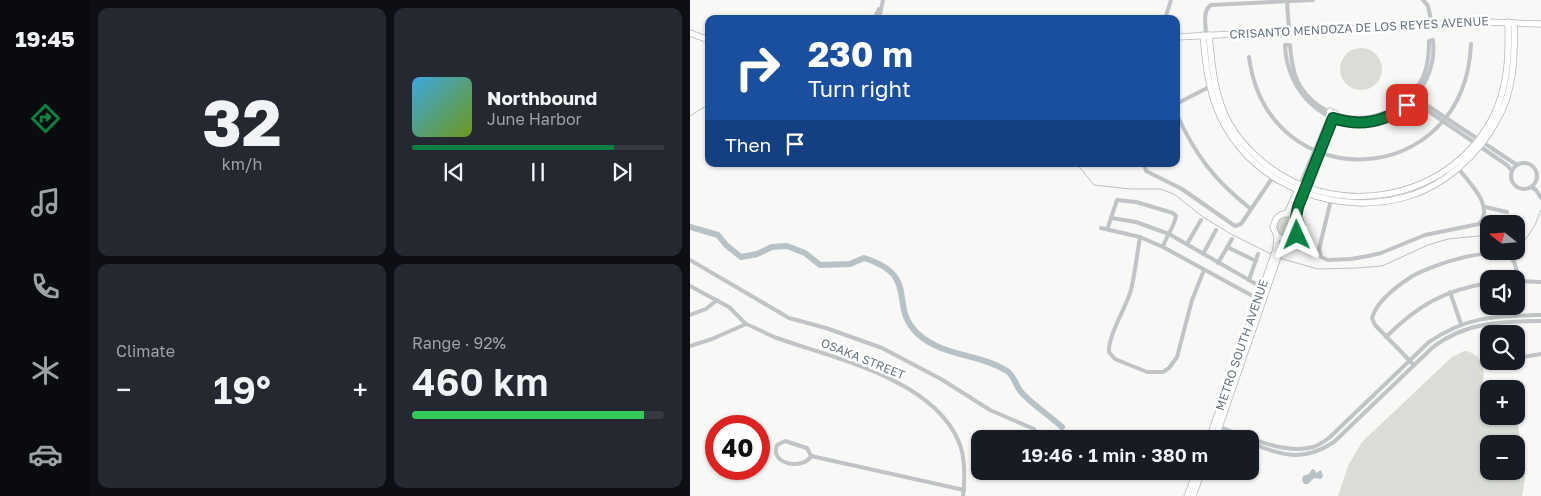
<!DOCTYPE html>
<meta charset="utf-8">
<style>
:root{--surface:#171b24;--page:#242831;--text:#f1f3f6;--muted:#9ea1a6;--line:#363941;--accent:#0b8043}
body{margin:0;font-family:"Golos Text",sans-serif;background:var(--page);color:var(--text);height:100vh;display:flex;flex-direction:column;font-size:19px;white-space:nowrap}
*{box-sizing:border-box;margin:0}
p{font-size:16px;color:var(--muted)}
.icon{flex:none;width:28px;height:28px;fill:none;stroke:currentColor;stroke-width:2;stroke-linecap:round;stroke-linejoin:round}
.map{position:relative;flex:1;overflow:hidden}
.panel{display:flex;flex-direction:column;gap:8px;padding:8px;background:#0d0f14;width:600px}
.panel>*{flex:none}
.top-card{position:absolute;left:15px;top:15px;width:475px;height:152px;border-radius:10px;box-shadow:0 1px 4px #0004;background:#1a4fa0;color:#fff;overflow:hidden}
.needle{width:32px;rotate:287deg}
.controls{position:absolute;left:790px;top:215px;display:grid;gap:10px}
.controls a{display:grid;place-items:center;width:45px;height:45px;border-radius:10px;background:var(--surface);box-shadow:0 1px 4px #0004;font-size:25px}
.speed{position:absolute;left:15px;top:415px;display:flex;gap:10px;font-size:25px;font-weight:700;text-align:center}
.speed>*{display:grid;place-content:center;width:65px;height:65px;border-radius:50%;background:var(--surface);box-shadow:0 1px 4px #0004;line-height:1}
.speed .limit{border:8px solid #d22;background:#fff;color:#111}
.pin{position:absolute;display:grid;place-items:center;width:42px;height:42px;color:#fff;margin:-21px;border-radius:10px;box-shadow:0 2px 8px #0006}
.me{position:absolute;width:55px;margin:-28px;rotate:359deg;stroke-linejoin:round;filter:drop-shadow(0 0 4px #0008)}
.turn{display:flex;align-items:center;gap:18px;height:105px;padding:0 20px;font-size:22px}
.turn .icon{width:65px;height:65px;stroke-width:2.5}
.turn b{display:block;font-size:35px;line-height:42px}
.then{display:flex;align-items:center;height:48px;padding:0 20px;background:#0003;gap:10px;font-size:19px}
.big{font-size:38px;font-weight:600;line-height:1.1}
.panel .card{flex:1;display:flex;flex-direction:column;justify-content:center;gap:8px;min-width:0;padding:0 18px;border-radius:10px;background:var(--page)}
.panel .dial{align-items:center;gap:0}
.dial b{font-size:65px;line-height:1}
.song{display:flex;align-items:center;gap:15px}
.cover{width:60px;height:60px;border-radius:8px;background:linear-gradient(135deg,hsl(200 70% 55%),hsl(80 70% 35%))}
.played{height:5px;border-radius:2px;background:linear-gradient(90deg,var(--accent) 80%,var(--line) 80%)}
.keys{display:flex;justify-content:space-around;direction:ltr}
.heat{display:flex;justify-content:space-between;align-items:center;font-size:28px;direction:ltr}
.charge{height:8px;border-radius:4px;background:linear-gradient(90deg,#34c759 92%,var(--line) 0)}
.panel .tiles{flex:1;display:grid;gap:8px;grid-template-columns:repeat(2,1fr)}
.trip{position:absolute;left:281px;top:430px;width:288px;height:50px;border-radius:10px;background:var(--surface);box-shadow:0 1px 4px #0004;font-weight:600;line-height:50px;text-align:center}
main{display:flex;flex:1;min-height:0}
.tabs{display:flex;flex-direction:column;width:90px;justify-content:space-around;align-items:center;background:#090b0e;color:var(--muted)}
.tabs .icon{width:35px;height:35px}
.tabs .current{color:var(--accent)}
.tabs b{font-size:22px;color:var(--text)}
.map>svg:first-child{display:block}
</style>
<main>
<nav class="tabs">
<b>19:45</b>
<svg class="icon current" aria-label="directions" viewBox="0 0 24 24"><path d="M12 3l9 9-9 9-9-9zM9 14v-3h6M13 9l2 2-2 2"/></svg>
<svg class="icon" aria-label="music" viewBox="0 0 24 24"><path d="M9 18V5l10-2v13"/><circle cx="6" cy="18" r="3"/><circle cx="16" cy="16" r="3"/></svg>
<svg class="icon" aria-label="phone" viewBox="0 0 24 24"><path d="M5 4h4l2 5-3 2q2 4 5 5l2-3 5 2v4C11 20 4 13 5 4z"/></svg>
<svg class="icon" aria-label="climate" viewBox="0 0 24 24"><path d="M12 3v18M4 7l16 10M4 17L20 7"/></svg>
<svg class="icon" aria-label="car" viewBox="0 0 24 24"><path d="M5 17H2v-5l4-1 3-4h7l3 4 3 1v5h-3M9 17h6M6 11h13"/><circle cx="7" cy="17" r="2"/><circle cx="17" cy="17" r="2"/></svg>
</nav>
<section class="panel">
<div class="tiles">
<div class="card dial"><b>32</b><p>km/h</p></div>
<div class="card">
<div class="song"><i class="cover"></i><div><b>Northbound</b><p>June Harbor</p></div></div>
<div class="played"></div>
<div class="keys"><svg class="icon" aria-label="previous" viewBox="0 0 24 24"><path d="M18 5L8 12l10 7zM5 5v14"/></svg><svg class="icon" aria-label="pause" viewBox="0 0 24 24"><path d="M8 5v14M16 5v14"/></svg><svg class="icon" aria-label="next" viewBox="0 0 24 24"><path d="M6 5l10 7-10 7zM19 5v14"/></svg></div>
</div>
<div class="card"><p>Climate</p>
<div class="heat"><a>−</a><b class="big">19°</b><a>+</a></div>
</div>
<div class="card"><p>Range · 92%</p><b class="big">460 km</b><div class="charge"></div></div>
</div>
</section>
<div class="map">
<svg width="851" height="496" viewBox="0 0 851 496">
<rect width="100%" height="100%" fill="#f8f8f6"/>
<g fill="#d9ddd6" fill-rule="evenodd">
<circle cx="671" cy="69" r="21"/>
<circle cx="596" cy="227" r="10"/>
<path d="M774 351C790 352 796 367 793 382L799 389V416H826V410L835 478 832 496H648L658 466 672 442 762 357ZM799 444H826V471H799Z"/>
</g>
<polygon fill="#b7c2c6" points="622,469 625,470 626,473 631,470 633,476 631,479 624,478 618,484 614,484 612,480 613,476 619,474"/>
<g fill="none" stroke-linecap="round" stroke-linejoin="round">
<g stroke="#b7c2c6" stroke-width="1">
<polyline points="0,116 19,104"/>
<polyline points="387,164 404,185 440,189 470,189 484,194 513,217 539,233 581,254"/>
<polyline points="826,240 836,239 845,225 851,210"/>
<polyline points="589,258 628,269 666,268 692,266 738,245 758,239 799,235"/>
</g>
<path stroke="#b7c2c6" stroke-width="6" d="M0 227 28 235 36 245 51 257 67 254 82 247 97 246 115 253 130 265 160 264 174 258C231 276 198 305 227 333 252 357 289 353 317 371 324 375 326 387 332 393 344 406 359 415 372 427"/>
<defs>
<g id="secondary">
<polyline points="0,33 19,40"/>
<path d="M513 35C516 67 519 98 535 126 570 189 651 217 719 196 755 185 788 155 806 122 824 92 825 57 824 23"/>
<path d="M519 35C522 66 524 95 539 123 546 136 557 148 568 158 638 222 757 204 802 119 818 88 819 56 818 22"/>
<polyline points="486,37 796,22 851,24"/>
<polyline points="639,116 640,111"/>
<polyline points="643,118 645,113"/>
<polyline points="597,214 609,187"/>
<polyline points="606,217 613,190"/>
<path d="M586 249 587 236 583 227 586 219C592 212 600 212 607 218L610 229 605 238 596 240 587 236"/>
<polyline points="590,251 596,240"/>
<polyline points="519,439 585,252"/>
<polyline points="525,439 589,254"/>
<polyline points="497,496 507,471"/>
<polyline points="503,496 512,471"/>
</g>
</defs>
<use href="#secondary" stroke="#b3b8bc" stroke-width="7"/>
<g stroke="#c0c4c7" stroke-width="4">
<polyline points="733,0 738,6 742,25"/>
<polyline points="597,1 599,31"/>
<polyline points="184,19 189,9"/>
<polyline points="189,19 193,0"/>
<polyline points="475,19 481,0"/>
<path d="M516 35C516 25 512 11 521 5L623 0"/>
<path d="M743 40C747 77 721 114 684 122 636 132 596 91 595 45H600C601 59 603 74 610 86 638 131 705 127 731 81 738 69 739 55 739 41Z"/>
<path d="M559 57C578 200 775 191 781 44"/>
<polyline points="723,96 827,165"/>
<polyline points="722,100 817,165 822,171"/>
<polyline points="486,104 519,87"/>
<path d="M486 113C506 156 524 180 561 209"/>
<circle cx="834" cy="176" r="13"/>
<polyline points="454,164 456,171 492,189 545,226 551,224 583,177"/>
<polyline points="610,185 639,116"/>
<polyline points="615,187 643,118"/>
<polyline points="841,187 846,190 851,198"/>
<path d="M641 200 629 249 631 257 638 260 661 259 678 256 691 253 735 235 789 224C805 206 779 183 768 168"/>
<polyline points="795,207 817,212"/>
<polyline points="421,218 446,222 479,234 566,284"/>
<path d="M418 227 427 200 446 202 483 213 486 216C484 228 476 236 473 247"/>
<polyline points="411,228 450,237 473,247 570,300"/>
<path d="M450 237C447 255 445 273 441 290 436 308 418 335 419 352L425 359 457 372H473L479 368 487 357 502 300 514 270"/>
<polyline points="497,244 511,220"/>
<polyline points="537,247 566,261"/>
<polyline points="513,254 526,230"/>
<polyline points="0,260 99,318 136,328 192,348 251,379 300,410 344,429 346,432 344,439"/>
<polyline points="528,263 542,239"/>
<polyline points="559,280 568,254"/>
<polyline points="826,281 851,282"/>
<polyline points="0,286 39,307 56,324"/>
<polyline points="760,292 771,324"/>
<polyline points="0,315 16,309 27,300"/>
<path d="M696 337C727 306 754 290 799 283"/>
<path d="M0 346 22 339 56 324C66 328 75 333 84 337 142 358 241 378 268 440 276 456 275 478 273 496"/>
<polyline points="826,358 851,354"/>
<path d="M724 365 685 325 682 318C687 301 707 286 721 277 738 266 805 243 822 259 827 264 827 274 828 281"/>
<path d="M529 427C555 436 595 455 623 447 630 445 635 441 640 437L739 342C777 316 806 316 851 315"/>
<polyline points="527,432 546,439"/>
<path d="M560 443C593 455 612 463 644 442L742 348C775 322 811 321 851 321"/>
<path d="M121 456C114 470 79 465 87 445L95 441 117 448 121 456 274 490"/>
</g>
<use href="#secondary" stroke="#fff" stroke-width="5.5"/>
</g>
<g fill="none" stroke-linecap="round" stroke-linejoin="round">
<defs>
<path id="route" d="M607 235 610 227 606 217 608 207 643 118C670 127 695 122 717 105"/>
</defs>
<use href="#route" stroke="#07532c" stroke-width="12"/>
<use href="#route" stroke="#0b8043" stroke-width="9"/>
</g>
<g text-anchor="middle" stroke-width="5" stroke-linejoin="round" paint-order="stroke">
<g font-size="12" fill="#66757e" stroke="#fff">
<text transform="translate(669 28) rotate(-3)" y="4">CRISANTO MENDOZA DE LOS REYES AVENUE</text>
<text transform="translate(552 345) rotate(-71)" y="4">METRO SOUTH AVENUE</text>
<text transform="translate(173 359) rotate(22)" y="4">OSAKA STREET</text>
</g>
</g>
</svg>
<div class="controls">
<a><svg class="needle" viewBox="-14 -14 28 28"><path d="M0-13l5 13h-10z" fill="#e53935"/><path d="M0 13l5-13h-10z" fill="#9ea1a6"/></svg></a>
<a><svg class="icon" aria-label="sound" viewBox="0 0 24 24"><path d="M4 9h4l5-4v14l-5-4H4zM17 9q2 3 0 6"/></svg></a>
<a><svg class="icon" aria-label="search" viewBox="0 0 24 24"><circle cx="10" cy="10" r="6"/><path d="M15 15l6 6"/></svg></a>
<a>+</a>
<a>−</a>
</div>
<div class="speed"><div class="limit">40</div></div>
<div class="pin" style="left:717px;top:105px;background:#d93025"><svg class="icon" aria-label="arrive" viewBox="0 0 24 24"><path d="M6 21V4h12l-3 4 3 4H6"/></svg></div>
<svg class="me" style="left:607px;top:235px" viewBox="-20 -20 40 40"><path d="M0-17L14 15 0 8-14 15z" fill="#0b8043" stroke="#fff" stroke-width="4"/></svg>
<div class="trip">19:46 · 1 min · 380 m</div>
<div class="top-card">
<div class="turn"><svg class="icon" aria-label="right" viewBox="0 0 24 24"><path d="M7 20v-9h11M14 6l5 5-5 5"/></svg><div><b>230 m</b>Turn right</div></div>
<div class="then">Then<svg class="icon" aria-label="arrive" viewBox="0 0 24 24"><path d="M6 21V4h12l-3 4 3 4H6"/></svg></div>
</div>
</div>
</main>
